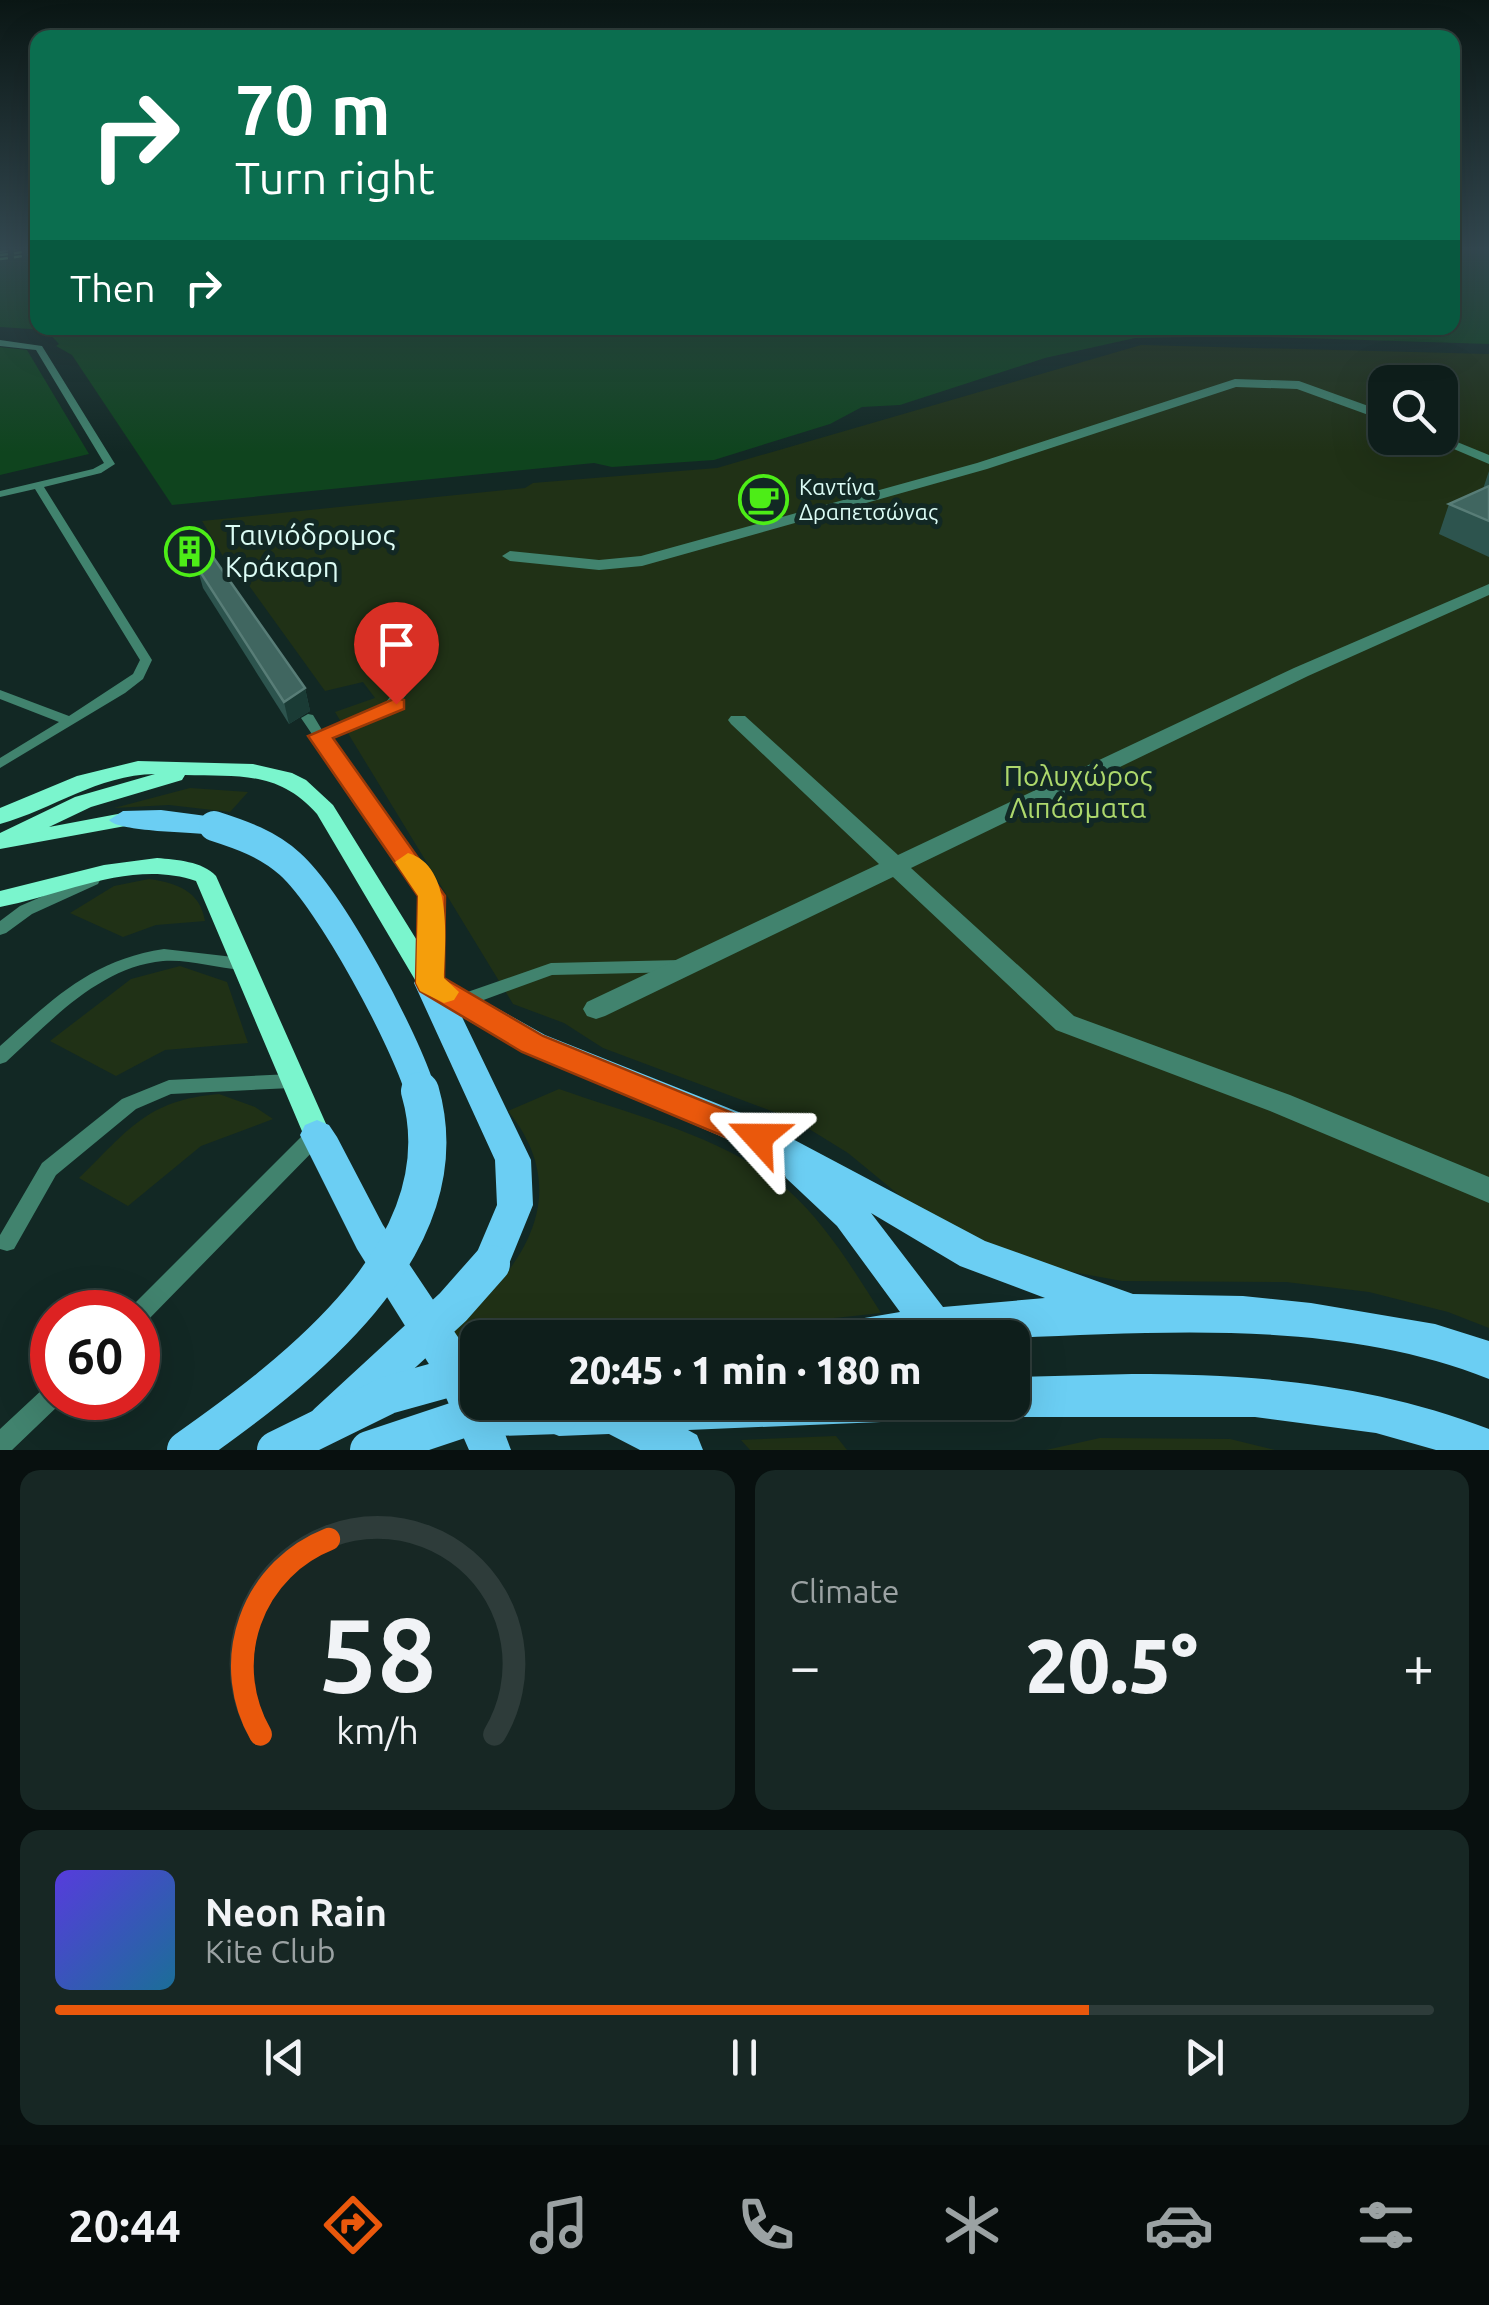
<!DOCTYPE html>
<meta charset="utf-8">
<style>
:root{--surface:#0e1e1b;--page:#172724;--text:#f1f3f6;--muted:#9ba2a3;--line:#2e3c3a;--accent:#ea580c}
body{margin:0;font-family:Ubuntu,sans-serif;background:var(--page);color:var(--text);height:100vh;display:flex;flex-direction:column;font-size:38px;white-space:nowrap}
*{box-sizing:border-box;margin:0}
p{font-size:32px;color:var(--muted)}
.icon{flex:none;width:55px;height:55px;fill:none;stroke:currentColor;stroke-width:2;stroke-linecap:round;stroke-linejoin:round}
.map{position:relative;height:1450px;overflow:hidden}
.sheet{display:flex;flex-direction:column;gap:20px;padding:20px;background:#08100f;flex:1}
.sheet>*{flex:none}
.guide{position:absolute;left:30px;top:30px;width:1430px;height:305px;border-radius:20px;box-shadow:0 10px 40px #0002,0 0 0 2px var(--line);background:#0b6e4f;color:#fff;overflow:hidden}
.buttons{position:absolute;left:1368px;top:365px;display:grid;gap:20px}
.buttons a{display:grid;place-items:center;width:90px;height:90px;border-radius:20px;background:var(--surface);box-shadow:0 10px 40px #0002,0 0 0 2px var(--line);font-size:50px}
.speed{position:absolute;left:30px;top:1290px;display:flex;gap:20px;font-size:50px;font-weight:700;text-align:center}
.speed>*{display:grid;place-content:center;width:130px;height:130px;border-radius:50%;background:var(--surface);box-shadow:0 10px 40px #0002,0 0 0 2px var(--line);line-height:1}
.speed .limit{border:15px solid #d22;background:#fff;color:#111}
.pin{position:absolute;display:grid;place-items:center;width:85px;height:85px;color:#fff;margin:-102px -42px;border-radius:50% 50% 50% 0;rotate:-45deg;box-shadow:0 0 10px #0007}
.pin .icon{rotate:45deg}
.me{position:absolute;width:110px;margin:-55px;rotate:294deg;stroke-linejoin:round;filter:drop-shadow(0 0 8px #0008)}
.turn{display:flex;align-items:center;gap:35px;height:210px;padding:0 40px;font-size:45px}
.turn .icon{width:130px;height:130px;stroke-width:2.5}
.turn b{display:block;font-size:70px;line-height:85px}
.then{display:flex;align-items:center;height:95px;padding:0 40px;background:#0003;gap:20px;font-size:38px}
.big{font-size:75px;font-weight:800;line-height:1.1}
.sheet .tile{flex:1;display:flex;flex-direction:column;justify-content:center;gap:15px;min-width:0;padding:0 35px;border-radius:20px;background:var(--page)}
.sheet .dial{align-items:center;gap:0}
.dial svg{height:260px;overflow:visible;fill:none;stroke:var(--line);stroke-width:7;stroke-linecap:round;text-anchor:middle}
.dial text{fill:var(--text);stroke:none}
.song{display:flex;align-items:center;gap:30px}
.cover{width:120px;height:120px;border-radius:15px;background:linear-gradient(135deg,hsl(250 70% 55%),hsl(200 70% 35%))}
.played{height:10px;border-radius:5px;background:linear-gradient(90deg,var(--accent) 75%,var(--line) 75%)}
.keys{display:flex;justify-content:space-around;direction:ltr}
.heat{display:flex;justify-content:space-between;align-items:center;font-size:55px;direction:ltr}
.sheet .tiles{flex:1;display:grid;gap:20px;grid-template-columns:1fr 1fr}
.tile:last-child{grid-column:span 2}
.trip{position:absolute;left:460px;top:1320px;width:570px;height:100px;border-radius:20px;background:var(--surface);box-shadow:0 10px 40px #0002,0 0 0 2px var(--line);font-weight:800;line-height:100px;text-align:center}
.menu{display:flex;height:160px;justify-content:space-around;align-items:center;background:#060c0b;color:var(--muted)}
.menu .icon{width:70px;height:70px}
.menu .current{color:var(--accent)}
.menu b{font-size:45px;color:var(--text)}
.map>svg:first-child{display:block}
</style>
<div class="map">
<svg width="1489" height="1450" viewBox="0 0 1489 1450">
<rect width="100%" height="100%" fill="#122824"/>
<g fill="#203116" fill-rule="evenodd">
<path d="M1141 345 1489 354V1328L1448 1312 1369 1292 1286 1282 1122 1281 1023 1263 921 1213 848 1153 793 1119 603 1048 564 1023 513 1004 335 712 375 698 363 682 325 691 240 573 230 568 202 521 525 488 533 483 717 468ZM1385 382H1440V438H1385Z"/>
<polygon points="190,788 248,792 230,812 169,805 114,808"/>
<path d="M149 879C177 883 200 891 205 921L156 925 123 937 70 913 114 886Z"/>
<polygon points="180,966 227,982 248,1043 165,1050 116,1076 50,1041 131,979"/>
<path d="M559 1089C635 1116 727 1137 789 1191 826 1224 855 1272 881 1313 746 1328 613 1338 478 1338L477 1351 409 1361C489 1304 592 1215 508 1111Z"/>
<path d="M219 1094 255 1107 273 1119 201 1146 128 1206 79 1178C128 1131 146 1100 219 1094Z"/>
<polygon points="836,1436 847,1450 750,1450 741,1440"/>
<polygon points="1100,1438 1230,1439 1275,1450 1046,1450"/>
</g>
<g fill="#0f441e">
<polygon points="0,249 37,249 38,328 1452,328 1453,249 1489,249 1489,344 1241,336 1135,338 1045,358 900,405 862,407 830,424 714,460 612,467 594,463 172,505 72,355 56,346 59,344 46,330 0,327"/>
<polygon points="0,347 27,350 89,454 0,475"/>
</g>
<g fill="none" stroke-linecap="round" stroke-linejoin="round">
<g stroke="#72f481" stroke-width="2.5" stroke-dasharray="8 6" stroke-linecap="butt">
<polyline points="0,252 17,249"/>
<polyline points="0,255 38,250"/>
<polyline points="0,259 38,254"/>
</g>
<g fill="#41836e" fill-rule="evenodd">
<polygon points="0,340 42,346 115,464 101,473 44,487 152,660 143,679 125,693 0,768 0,758 59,722 0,699 0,690 69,716 133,674 140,660 35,489 0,497 0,491 93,469 104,463 36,350 0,346"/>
<polygon points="399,691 406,695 392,713 327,738 439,896 439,978 436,983 430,984 424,983 421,978 423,897 301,718 308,714 313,715 322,730 382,707 394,692"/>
<polygon points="92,875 98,876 100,880 98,884 32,914 6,933 0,935 0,921 20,906"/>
<path d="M164 949 242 958 248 960 250 964 248 968 242 970C216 968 189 959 163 961 99 967 51 1021 6 1062L0 1064V1046C53 999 91 960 164 949Z"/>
<polygon points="681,960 687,962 689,966 687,970 681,972 552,975 459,1009 453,1007 450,1002 453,997 551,963"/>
<polygon points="291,1074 298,1076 300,1081 298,1086 291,1088 171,1094 136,1109 56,1175 14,1249 7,1251 0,1249 0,1235 42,1163 122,1099 169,1080"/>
<polygon points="316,1127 323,1129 326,1135 323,1141 146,1322 138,1325 138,1312 128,1312 130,1308 309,1129"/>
<polygon points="52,1385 52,1398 63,1398 60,1404 12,1450 0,1450 0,1429 44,1388"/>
</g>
<g fill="#41836e" fill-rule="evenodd">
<polygon points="1235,379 1299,381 1385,412 1385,421 1297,389 1236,387 987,469 642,566 599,570 510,561 502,556 510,551 599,560 641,556 977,463"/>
<polygon points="1440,435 1489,455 1489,464 1428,438 1440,438"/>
<polygon points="1489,584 1489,595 1308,676 911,868 1074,1016 1290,1095 1489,1177 1489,1203 1270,1111 1056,1030 893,877 605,1016 596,1019 587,1016 583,1009 587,1002 879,864 731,724 728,720 731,716 745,716 898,855 1294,668"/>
</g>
<g fill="#7af5cd" fill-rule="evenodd">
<path d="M138 761 253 764 292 773 306 780 333 805 439 976 442 983 439 990 430 992 421 990 317 814C278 770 239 777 185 775L182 780 91 807 49 827 123 813 134 820 131 825 0 849V833L75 797 155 774C97 775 54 809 0 824V808L77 776Z"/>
<path d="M157 858C177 860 202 861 216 876L331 1135 327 1143 317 1147 307 1143 196 881C132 859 63 895 0 907V891L104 865Z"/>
</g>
<g fill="#6bcef3" fill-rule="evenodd">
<path d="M161 810 214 817 228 826 214 835C194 832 118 832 109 820L123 811Z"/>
<path d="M430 971 545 1035 751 1117 985 1241 1133 1294 1243 1296 1311 1303 1435 1324 1489 1341V1379C1339 1319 1165 1332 1008 1338 944 1340 881 1338 817 1338L823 1325 900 1312 837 1226 786 1178 782 1166C677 1111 563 1078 462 1017L531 1160 533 1205 504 1276 491 1281 478 1276 472 1264 497 1205 495 1160 414 983 419 975ZM871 1213 960 1266 1045 1298 943 1307Z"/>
<polygon points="317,1120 329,1125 337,1137 383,1225 466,1349 478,1370 478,1402 493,1402 511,1450 469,1450 437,1377 357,1249 300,1135 305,1125"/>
<path d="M1132 1374C1256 1374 1372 1384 1489 1429V1450H1436L1376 1433 1255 1417H1012L998 1411 994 1402H1012V1377Z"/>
<polygon points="544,1402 901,1402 896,1416 881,1422 688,1430 697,1435 703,1450 640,1450 609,1434 559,1436 544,1430 538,1415"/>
</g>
<path stroke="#6bcef3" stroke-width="30" d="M214 826C242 835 268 844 290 864 331 901 405 1039 421 1093"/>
<g stroke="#6bcef3" stroke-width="38">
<polyline points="327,1423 453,1307 491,1264"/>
<path d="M186 1450C294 1374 465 1247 420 1091"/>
<polyline points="276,1450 388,1395 478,1370"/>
<polyline points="369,1450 465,1418 559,1415"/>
</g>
</g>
<g fill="#2d544e">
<polygon points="1489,471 1489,557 1439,534 1449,504 1483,489"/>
<polygon points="197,567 305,688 310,711 289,724 203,588"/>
</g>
<polygon fill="#1a3b35" points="305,688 310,711 289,724 284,702"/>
<g fill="#406660" stroke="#587d77" stroke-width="2.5">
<polygon points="1489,486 1489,521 1449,504"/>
<polygon points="213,557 305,688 284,702 197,567"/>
</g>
<linearGradient id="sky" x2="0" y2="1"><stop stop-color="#0a1614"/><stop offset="0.55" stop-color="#334850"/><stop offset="1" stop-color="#334850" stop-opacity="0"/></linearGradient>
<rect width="1489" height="452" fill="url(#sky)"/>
<polygon fill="#ea580c" stroke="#983908" stroke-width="2.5" points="396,698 404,700 404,709 333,738 445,896 444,978 543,1036 769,1128 774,1137 769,1146 758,1150 747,1146 522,1052 420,991 416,983 418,896 308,736"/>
<path fill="#f59e0b" d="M408 853C454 866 445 942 444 978L459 992 454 1000 444 1003 420 991 416 983 418 896 395 862Z"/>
<defs>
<symbol id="cafe-ring" viewBox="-11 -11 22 22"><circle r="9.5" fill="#122824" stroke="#4ded17" stroke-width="1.5"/><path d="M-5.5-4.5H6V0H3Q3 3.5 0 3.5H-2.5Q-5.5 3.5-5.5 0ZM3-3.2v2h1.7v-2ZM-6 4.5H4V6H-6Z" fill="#4ded17"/></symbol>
<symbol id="building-ring" viewBox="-11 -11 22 22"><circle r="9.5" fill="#122824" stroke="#4ded17" stroke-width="1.5"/><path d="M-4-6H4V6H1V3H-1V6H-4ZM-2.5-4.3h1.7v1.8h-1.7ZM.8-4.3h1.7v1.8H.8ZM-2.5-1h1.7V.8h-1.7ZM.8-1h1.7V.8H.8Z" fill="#4ded17"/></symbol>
</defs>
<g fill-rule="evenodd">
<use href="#cafe-ring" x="736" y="472" width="55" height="55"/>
<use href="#building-ring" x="162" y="524" width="55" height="55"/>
</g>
<g text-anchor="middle" stroke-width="10" stroke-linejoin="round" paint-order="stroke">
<g font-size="22" fill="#dcfcf5" stroke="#122824" text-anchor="start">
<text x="799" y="495">Καντίνα<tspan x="799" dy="25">Δραπετσώνας</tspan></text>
</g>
<g font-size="28" fill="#dcfcf5" stroke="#122824" text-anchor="start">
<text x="225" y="545">Ταινιόδρομος<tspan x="225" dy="32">Κράκαρη</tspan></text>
</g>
<g font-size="28" fill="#add86c" stroke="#122824">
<text x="1078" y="786">Πολυχώρος<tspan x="1078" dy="32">Λιπάσματα</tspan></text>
</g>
</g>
</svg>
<div class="buttons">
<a><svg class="icon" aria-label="search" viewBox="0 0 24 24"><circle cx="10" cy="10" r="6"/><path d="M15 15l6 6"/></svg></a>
</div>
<div class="speed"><div class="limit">60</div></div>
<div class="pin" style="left:396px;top:704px;background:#d93025"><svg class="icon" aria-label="arrive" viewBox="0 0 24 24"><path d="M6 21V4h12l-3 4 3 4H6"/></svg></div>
<svg class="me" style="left:758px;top:1137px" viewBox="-20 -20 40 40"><path d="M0-17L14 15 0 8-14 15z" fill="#ea580c" stroke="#fff" stroke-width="4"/></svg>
<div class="trip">20:45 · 1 min · 180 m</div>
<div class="guide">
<div class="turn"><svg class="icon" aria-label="right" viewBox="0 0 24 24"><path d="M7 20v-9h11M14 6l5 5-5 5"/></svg><div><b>70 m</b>Turn right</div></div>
<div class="then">Then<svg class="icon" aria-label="right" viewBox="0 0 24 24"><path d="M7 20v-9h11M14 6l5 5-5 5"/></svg></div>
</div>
</div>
<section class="sheet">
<div class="tiles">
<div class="tile dial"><svg viewBox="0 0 100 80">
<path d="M14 69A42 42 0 1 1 86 69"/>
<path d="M14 69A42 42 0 0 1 35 9" stroke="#ea580c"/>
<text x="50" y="56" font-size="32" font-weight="700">58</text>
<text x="50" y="72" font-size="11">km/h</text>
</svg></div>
<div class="tile"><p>Climate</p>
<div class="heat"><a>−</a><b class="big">20.5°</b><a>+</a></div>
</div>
<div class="tile">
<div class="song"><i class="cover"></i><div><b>Neon Rain</b><p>Kite Club</p></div></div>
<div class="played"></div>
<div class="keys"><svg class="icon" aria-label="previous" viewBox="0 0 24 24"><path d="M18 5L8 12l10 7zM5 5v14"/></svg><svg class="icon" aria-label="pause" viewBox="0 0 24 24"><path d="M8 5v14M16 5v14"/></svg><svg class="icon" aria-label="next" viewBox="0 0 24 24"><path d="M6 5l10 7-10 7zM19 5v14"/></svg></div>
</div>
</div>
</section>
<nav class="menu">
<b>20:44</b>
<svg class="icon current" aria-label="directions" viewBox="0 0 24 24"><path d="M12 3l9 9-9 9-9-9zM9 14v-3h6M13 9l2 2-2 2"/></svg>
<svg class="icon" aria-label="music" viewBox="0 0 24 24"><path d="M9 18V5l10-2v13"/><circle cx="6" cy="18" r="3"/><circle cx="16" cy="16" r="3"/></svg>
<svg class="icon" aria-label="phone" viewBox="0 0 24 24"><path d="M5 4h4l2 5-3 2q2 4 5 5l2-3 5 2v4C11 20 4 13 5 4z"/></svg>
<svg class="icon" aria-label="climate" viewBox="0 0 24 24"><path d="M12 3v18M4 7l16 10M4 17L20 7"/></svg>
<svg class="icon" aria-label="car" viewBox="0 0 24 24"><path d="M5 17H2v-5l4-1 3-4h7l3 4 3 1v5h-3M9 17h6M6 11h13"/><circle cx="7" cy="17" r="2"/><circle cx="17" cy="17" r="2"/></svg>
<svg class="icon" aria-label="filters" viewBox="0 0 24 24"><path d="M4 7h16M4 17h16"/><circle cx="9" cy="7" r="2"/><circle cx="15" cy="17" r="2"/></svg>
</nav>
